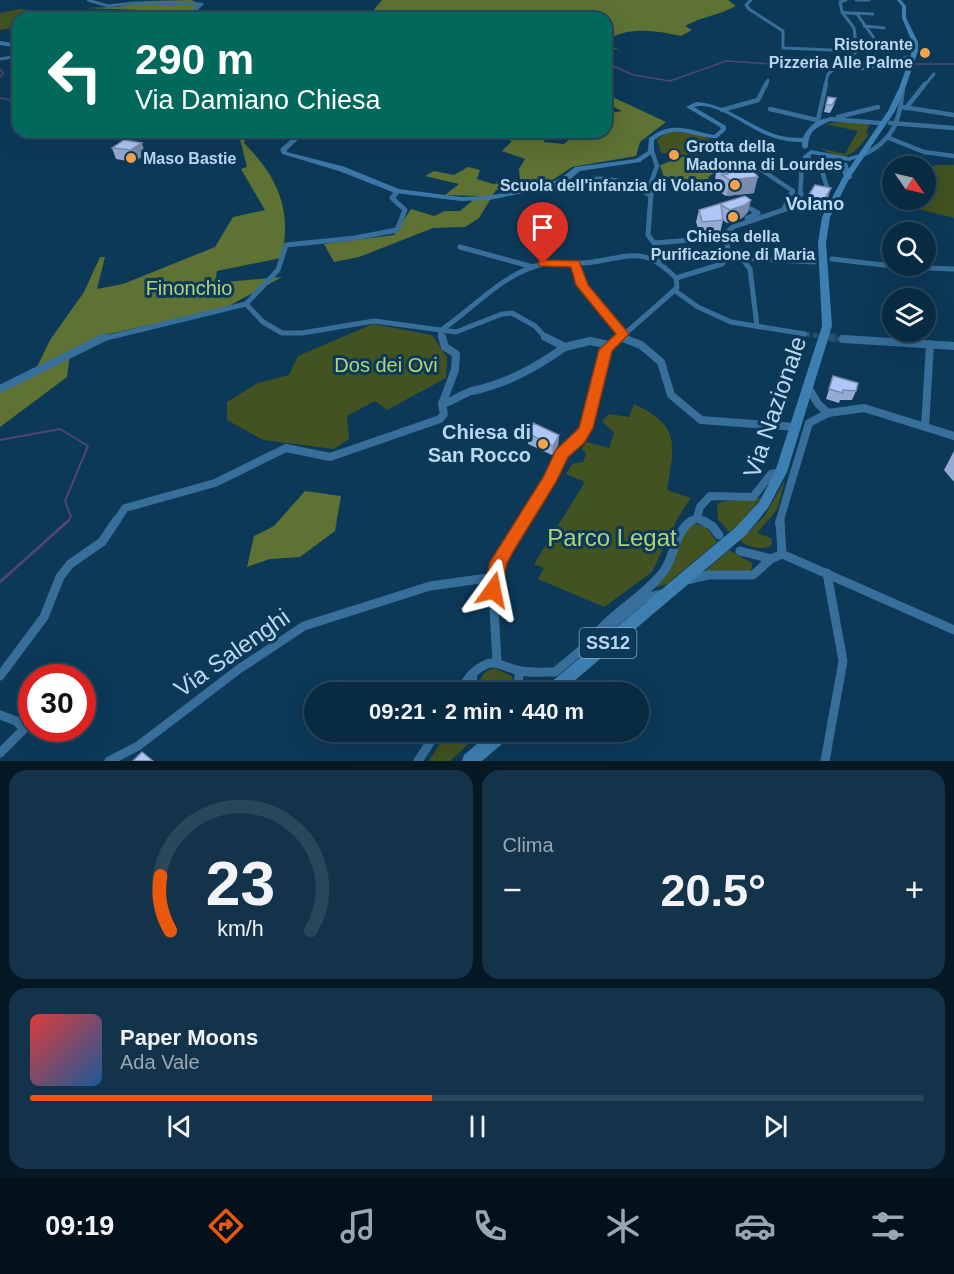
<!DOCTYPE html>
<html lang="it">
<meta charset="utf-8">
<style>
:root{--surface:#092b42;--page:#123349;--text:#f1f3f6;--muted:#99a7b2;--line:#29475b;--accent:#ea580c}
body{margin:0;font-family:Helvetica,sans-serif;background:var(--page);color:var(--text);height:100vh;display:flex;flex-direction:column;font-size:22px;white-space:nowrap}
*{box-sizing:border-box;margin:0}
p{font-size:20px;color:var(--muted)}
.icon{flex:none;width:33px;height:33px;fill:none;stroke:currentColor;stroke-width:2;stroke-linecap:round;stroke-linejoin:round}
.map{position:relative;height:761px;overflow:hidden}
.panel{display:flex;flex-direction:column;gap:9px;padding:9px;background:#051824;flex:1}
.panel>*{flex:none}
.banner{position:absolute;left:12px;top:12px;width:600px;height:126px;border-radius:18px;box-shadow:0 6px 24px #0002,0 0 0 2px var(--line);background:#00695c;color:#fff;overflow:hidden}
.needle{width:39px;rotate:124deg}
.controls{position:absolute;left:882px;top:156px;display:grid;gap:12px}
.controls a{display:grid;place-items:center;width:54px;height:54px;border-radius:50%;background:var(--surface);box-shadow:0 6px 24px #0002,0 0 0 2px var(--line);font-size:30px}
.speed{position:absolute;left:18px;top:664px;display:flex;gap:12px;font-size:30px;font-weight:700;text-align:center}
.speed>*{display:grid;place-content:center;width:78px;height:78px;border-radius:50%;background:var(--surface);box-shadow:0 6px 24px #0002,0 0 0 2px var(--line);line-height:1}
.speed .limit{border:9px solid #d22;background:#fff;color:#111}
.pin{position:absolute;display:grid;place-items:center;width:51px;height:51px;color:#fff;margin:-62px -26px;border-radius:50% 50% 50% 0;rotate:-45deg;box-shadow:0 0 6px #0007}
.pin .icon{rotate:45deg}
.me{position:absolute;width:66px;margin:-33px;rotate:12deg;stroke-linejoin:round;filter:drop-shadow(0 0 4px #0008)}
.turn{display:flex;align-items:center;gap:21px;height:126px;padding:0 24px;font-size:27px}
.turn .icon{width:78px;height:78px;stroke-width:2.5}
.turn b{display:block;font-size:42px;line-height:51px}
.big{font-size:45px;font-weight:700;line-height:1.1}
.panel .tile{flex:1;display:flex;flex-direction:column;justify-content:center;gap:9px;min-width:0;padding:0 21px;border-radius:18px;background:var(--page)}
.panel .dial{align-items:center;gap:0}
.dial svg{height:156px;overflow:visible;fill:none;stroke:var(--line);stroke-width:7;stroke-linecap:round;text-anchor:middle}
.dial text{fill:var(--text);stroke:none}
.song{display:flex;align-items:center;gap:18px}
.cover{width:72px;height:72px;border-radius:9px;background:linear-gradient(135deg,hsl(0 70% 55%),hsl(210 70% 35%))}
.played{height:6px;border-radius:3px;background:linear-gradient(90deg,var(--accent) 45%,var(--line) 45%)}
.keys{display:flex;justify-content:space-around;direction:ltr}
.heat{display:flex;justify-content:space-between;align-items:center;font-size:33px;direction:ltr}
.panel .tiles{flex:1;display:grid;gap:9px;grid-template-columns:1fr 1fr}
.tile:last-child{grid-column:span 2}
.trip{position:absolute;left:304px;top:682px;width:345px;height:60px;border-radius:30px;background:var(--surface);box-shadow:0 6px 24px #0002,0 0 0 2px var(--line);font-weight:700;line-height:60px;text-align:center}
.tabs{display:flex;height:96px;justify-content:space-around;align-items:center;background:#04111a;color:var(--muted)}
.tabs .icon{width:42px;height:42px}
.tabs .active{color:var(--accent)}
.tabs b{font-size:27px;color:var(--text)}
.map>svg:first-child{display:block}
</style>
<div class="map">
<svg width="954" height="761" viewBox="0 0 954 761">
<rect width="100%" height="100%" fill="#0c3958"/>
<g fill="#425221">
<polygon points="20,9 47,12 74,18 18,18 18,27 0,30 0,13"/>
<path d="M845 121 870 123 866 133 869 134C852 157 847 162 819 148L845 154 858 131 825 124Z"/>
<polygon points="674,131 692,131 726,147 701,153 701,156 661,153 657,140 666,133"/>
<polygon points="938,165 954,165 954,218 891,202 885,188 892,184 892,200 926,200 926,168"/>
<polygon points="373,324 432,335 447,357 446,378 387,410 375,401 347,416 349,439 334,449 263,440 227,420 227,402 258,383 289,375 298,356"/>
<path d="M634 404C682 427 674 444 667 490L691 498 677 519 652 572 604 607 538 579 544 568 534 564 585 482 566 474 572 464 583 462 586 455 582 448 587 442 609 448 614 433 602 421 609 414 629 417Z"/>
<path d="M785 480 777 510 757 533 771 538 772 543 769 547C757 549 750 548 740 541L765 515Z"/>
<path d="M762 497 739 524 729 532 718 519 717 504C731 497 746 503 762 497Z"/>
<polygon points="696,524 706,527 717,542 667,584 650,589 689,526"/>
<polygon points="729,550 752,563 751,571 705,571"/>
<path d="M494 668 512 676 514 687 510 693H483L479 690C478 679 483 671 494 668Z"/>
<polygon points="447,732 481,732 450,761 429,761"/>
</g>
<g fill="#5d7233">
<polygon points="191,0 200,4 197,10 264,17 237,18 196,12 84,8 118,7 145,1"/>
<path d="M382 0H728L736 6C719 15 701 17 685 26L692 30 681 36C656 31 630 26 607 40L608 44 623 52 611 47 606 49V18H462L371 13Z"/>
<polygon points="606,94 666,122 640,142 636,156 572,167 554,179 539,184 496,190 479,218 465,227 433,228 359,257 334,262 324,244 394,235 411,209 434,216 445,211 460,211 478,196 445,195 459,184 425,176 434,171 454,175 468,167 480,170 477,179 493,184 520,180 519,169 525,159 502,151 512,141 479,132 509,132 518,139 544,139 544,142 564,144 574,135 573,132 606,132 606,114 622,111 606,103"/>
<path d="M243 134H247L244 143C278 177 293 211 281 258L217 271 215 283 282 277 225 308 105 335 70 353 67 377 0 427V388L35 371 50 340 84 292 100 257H105L97 289 123 284 215 247 233 217 265 210 241 169 247 167 240 139Z"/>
<polygon points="685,156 716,165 717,171 708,177 712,186 670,183 663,175 660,165"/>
<polygon points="305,491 341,496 335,531 300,557 270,559 247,567 254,536 274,526"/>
</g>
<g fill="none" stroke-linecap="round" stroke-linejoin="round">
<g stroke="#514571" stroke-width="1.5">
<polyline points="606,63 634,75 670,81 726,61 786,65 805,62"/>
<polyline points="915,64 954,64"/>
<polyline points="0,69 3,73 0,77"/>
<polyline points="0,98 18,101"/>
</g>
<polyline stroke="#514571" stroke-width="2" points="0,440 60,429 88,446 65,501 71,517 67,523"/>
<polyline stroke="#514571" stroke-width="3" points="0,582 68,521"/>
<polyline stroke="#26516f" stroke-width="5" stroke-dasharray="5 3" stroke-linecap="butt" points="805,334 839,339"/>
<polyline stroke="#26516f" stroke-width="8" stroke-dasharray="8 4" stroke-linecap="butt" points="828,337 843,339"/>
<g stroke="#376e9a" stroke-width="3">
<polyline points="88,0 108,6 134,3 202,4 194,11 169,18"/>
<polyline points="751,0 746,5 749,9 783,31 783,48 857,51"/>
<polyline points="856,0 869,0"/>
<polyline points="842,12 857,14 874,38"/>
<polyline points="855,13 873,14"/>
<polyline points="864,26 884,28"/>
<polyline points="0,59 18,56"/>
<polyline points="835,67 865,69 907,57"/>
<polyline points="766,86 768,80"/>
<polyline points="825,86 828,74 857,51 854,28 842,12 840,2 846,0"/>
<polyline points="924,86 934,74"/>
</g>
<g stroke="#376e9a" stroke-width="4.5">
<polyline points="903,107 954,115"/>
<polyline points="906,108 925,84"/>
<polyline points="770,109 817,120"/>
<polyline points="722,110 758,100 766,84"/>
<polyline points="838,117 878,107"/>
<polyline points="830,119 880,123"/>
<polyline points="890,123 954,128"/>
<polyline points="817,124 826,84"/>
<polyline points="889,138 924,152 954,156"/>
<path d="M863 155C895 140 901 117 903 84"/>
<polyline points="819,162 827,187"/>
<polyline points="757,167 793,191 791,196"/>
<path d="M536 190C584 183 607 166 651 196"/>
<polyline points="394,196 398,191"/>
<polyline points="651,196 650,185 657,166 651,148"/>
<polyline points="800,196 802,164 807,158"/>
</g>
<g stroke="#376e9a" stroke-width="5">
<polyline points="649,194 651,196"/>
<polyline points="651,194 648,235 660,251 659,260"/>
<polyline points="784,209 791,194"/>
<polyline points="747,218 758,213 751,209"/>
<polyline points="727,237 725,234 733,227 795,206 801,194"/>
<polyline points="654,243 727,237"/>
<polyline points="460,247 533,267"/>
<polyline points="728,255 743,260 750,269 757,326"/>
<polyline points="740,258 814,262"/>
<polyline points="832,259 901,267 954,269"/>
<polyline points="575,264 582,285 623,334"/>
<polyline points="676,278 722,264 728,257 727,237"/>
<polyline points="674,290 698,307 731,322 805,334"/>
<polyline points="246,304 278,270 286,245 355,238 397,230 405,210 392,198 395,194"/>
<polyline points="620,337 624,339"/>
<polyline points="102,339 246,304 263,322 282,333 302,333 374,321 456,332 502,314 512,313 535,326 547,339"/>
<path d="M442 339 440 331C473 309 503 273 543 264 560 261 577 265 593 262 633 256 644 246 676 278"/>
<polyline points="619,339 677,288 676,278"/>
</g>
<g stroke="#376e9a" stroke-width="8">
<path d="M442 337 445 347 456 354 455 370 442 404C453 402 461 394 472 391 508 383 535 368 565 347"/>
<polyline points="545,337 565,347 590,341 609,345"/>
<polyline points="620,337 641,345 661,362 671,395 701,420 796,427"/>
<polyline points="843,339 954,346"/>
<polyline points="808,387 818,404 828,413"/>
<polyline points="0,389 105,337"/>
<polyline points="925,427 930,344"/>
<polyline points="697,518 700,507 710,496 753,497 771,474 781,472"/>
<polyline points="115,523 125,508 215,483 286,448 330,457 440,419 444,414 442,404"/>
<path d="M523 523C536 501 548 479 561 456 567 446 579 439 586 428L606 350 621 337"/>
<polyline points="688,523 697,518 706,523"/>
<polyline points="779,523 809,423 828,413 864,408 954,436"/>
</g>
<g stroke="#376e9a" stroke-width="9">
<polyline points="704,521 712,526 719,535"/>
<polyline points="780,521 782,554"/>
<polyline points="740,551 771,559 782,554 954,630"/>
<polyline points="687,580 708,575 753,575 771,559"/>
<path d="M592 640C611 612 644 598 664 571 675 555 674 534 691 521"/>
<polyline points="497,662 493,590 498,562 524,521"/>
<polyline points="0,676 44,617 60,577 70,564 102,542 116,521"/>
<polyline points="458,693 471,675"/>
<path d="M472 693 473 673C496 654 498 667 521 671 532 673 544 672 555 672L644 598 662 594"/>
<polyline points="516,693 520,671"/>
<polyline points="0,715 16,721 24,729 0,753"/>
<polyline points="109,761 138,746 239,669 304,626 430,586 495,577"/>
<polyline points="418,761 437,732"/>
<polyline points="825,761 843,661 827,573"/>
</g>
<g fill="#3a76a6" fill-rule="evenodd">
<polygon points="0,41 18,44 18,48 0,45"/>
<path d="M696 102C726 104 747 124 774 134 783 137 793 138 803 138 807 127 821 115 833 119 819 128 809 127 808 147L805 149 802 147V142C791 142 779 140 769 136 749 129 715 100 694 107L726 126V130L717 138C693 139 678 122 654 140V152L640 162 580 171 567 182 554 187 489 200 461 201 395 193 339 171 282 154 280 149 295 136 294 132H300L301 137 287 150V152L345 167 399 189 461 197 489 196 549 183 561 178 575 167 636 159 648 151 649 138C672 120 688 130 714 135L721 129 720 127 686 107Z"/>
<path d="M811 150 849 157 863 153 866 155 849 161 830 158V160L847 163 852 178 848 180 844 178 841 166 829 164V162L814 163 803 158V156ZM812 154 822 156 823 158 815 159 810 157Z"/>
</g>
<g fill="#3e7fb1" fill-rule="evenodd">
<polygon points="897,0 901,0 906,6 906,18 918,42 918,51 906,86 895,111 849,179 830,217 826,243 832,326 787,472 768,508 746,535 560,693 541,693 544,688 736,527 759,502 775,472 822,326 818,243 822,217 842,179 888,111 900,86 912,51 912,42 902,18 902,6"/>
<polygon points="491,732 511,732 509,738 482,761 462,761 464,755"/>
</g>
</g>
<g fill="#96abd4">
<polygon points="828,97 836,98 834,105 830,113 824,112"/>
<polygon points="124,140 145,154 134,162 116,159 112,148"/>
<polygon points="718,162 754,193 726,196 718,191 720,184 715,178"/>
<polygon points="745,196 748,212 742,218 727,223 723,220 720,233 700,234 696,222 699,210"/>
<polygon points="808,196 827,201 820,212 804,208"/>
<polygon points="833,376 856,391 852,400 840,400 839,403 826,399"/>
<polygon points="529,434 559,435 558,445 552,455 528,444"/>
<polygon points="954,451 954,482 944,470"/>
</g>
<g fill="#7a8bad">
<polygon points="142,143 145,154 134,162 131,150"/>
<polygon points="758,177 754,193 726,196 730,180"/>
<polygon points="831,188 827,201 820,212 824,200"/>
<polygon points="751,200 748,212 742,218 727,223 730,210"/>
<polygon points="559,435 558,445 552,455 553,446"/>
</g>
<g fill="#afc7f7" stroke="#7a8bad" stroke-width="1.5">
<polygon points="828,97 836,98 832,105 826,105"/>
<polygon points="124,140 142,143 131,150 112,148"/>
<polygon points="733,161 740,167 749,166 758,177 730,180 722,175 728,174 718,162"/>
<polygon points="815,185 831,188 824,200 808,196"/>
<polygon points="745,196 751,200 745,205 730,210 721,205 723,220 702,222 699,210"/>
<polygon points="833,376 858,383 856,391 843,390 843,393 829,389"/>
<polygon points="533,423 559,435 553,446 529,434"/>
<polygon points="142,752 153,761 133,761"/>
</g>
<polygon fill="#ea580c" stroke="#983908" stroke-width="1.5" points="543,260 579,261 588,285 629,334 612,351 593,428 584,443 568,457 556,482 514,550 507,563 500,595 493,597 487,595 484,590 490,562 544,476 556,450 579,428 599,350 616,334 576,285 571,267 539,266 539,261"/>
<g fill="#f6a247" stroke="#0c3958" stroke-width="2">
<circle cx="925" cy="53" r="6"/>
<circle cx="674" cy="155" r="6"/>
<circle cx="131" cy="158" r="6"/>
<circle cx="735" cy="185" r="6"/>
<circle cx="733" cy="217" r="6"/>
<circle cx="543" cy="444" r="6"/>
</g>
<g text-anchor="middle" stroke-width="6" stroke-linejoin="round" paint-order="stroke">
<g font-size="16" font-weight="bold" fill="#bbd7f0" stroke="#0c3958" text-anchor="end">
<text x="913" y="50">Ristorante<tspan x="913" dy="18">Pizzeria Alle Palme</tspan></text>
<text x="686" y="152" text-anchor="start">Grotta della<tspan x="686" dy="18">Madonna di Lourdes</tspan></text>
<text x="143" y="164" text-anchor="start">Maso Bastie</text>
<text x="723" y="191">Scuola dell'infanzia di Volano</text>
<text x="733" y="242" text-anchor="middle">Chiesa della<tspan x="733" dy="18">Purificazione di Maria</tspan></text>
</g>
<g font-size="18" font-weight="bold" fill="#b9dbf8" stroke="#0c3958">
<text x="815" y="210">Volano</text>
</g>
<rect fill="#0c3958" stroke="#86a8c2" stroke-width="1.5" x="579.5" y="628" width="57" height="30" rx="4.5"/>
<g font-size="18" font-weight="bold" fill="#bbd7f0">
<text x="608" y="649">SS12</text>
</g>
<g font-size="20" fill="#b3d277" stroke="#0c3958">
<text x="189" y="295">Finonchio</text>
<text x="386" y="372">Dos dei Ovi</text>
</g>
<g font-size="20" font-weight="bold" fill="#bbd7f0" stroke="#0c3958" text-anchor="end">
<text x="531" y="439">Chiesa di<tspan x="531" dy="23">San Rocco</tspan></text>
</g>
<g font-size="24" fill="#bbd7f0" stroke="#0c3958">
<text transform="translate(775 407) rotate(-71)" y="8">Via Nazionale</text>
<text transform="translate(232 653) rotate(-35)" y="8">Via Salenghi</text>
</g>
<g font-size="24" fill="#b3d277" stroke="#0c3958">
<text x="612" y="546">Parco Legat</text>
</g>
</g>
</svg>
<div class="controls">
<a><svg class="needle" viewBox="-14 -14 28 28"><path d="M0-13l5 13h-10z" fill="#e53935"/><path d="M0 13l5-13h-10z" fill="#99a7b2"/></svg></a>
<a><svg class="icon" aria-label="search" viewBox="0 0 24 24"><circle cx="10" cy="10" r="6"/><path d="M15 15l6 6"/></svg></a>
<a><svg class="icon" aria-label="layers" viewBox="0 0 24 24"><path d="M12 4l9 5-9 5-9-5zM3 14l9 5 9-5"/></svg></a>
</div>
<div class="speed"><div class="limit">30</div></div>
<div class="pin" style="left:543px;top:264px;background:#d93025"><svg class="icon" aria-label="arrive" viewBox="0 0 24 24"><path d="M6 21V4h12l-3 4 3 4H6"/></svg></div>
<svg class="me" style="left:493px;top:590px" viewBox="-20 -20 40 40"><path d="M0-17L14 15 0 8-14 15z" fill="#ea580c" stroke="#fff" stroke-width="4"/></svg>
<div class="trip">09:21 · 2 min · 440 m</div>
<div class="banner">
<div class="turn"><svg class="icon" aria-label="left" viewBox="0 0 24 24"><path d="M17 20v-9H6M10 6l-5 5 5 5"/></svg><div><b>290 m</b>Via Damiano Chiesa</div></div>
</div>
</div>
<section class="panel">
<div class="tiles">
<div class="tile dial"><svg viewBox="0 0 100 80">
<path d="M14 69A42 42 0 1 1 86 69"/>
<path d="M14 69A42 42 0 0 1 9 41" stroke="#ea580c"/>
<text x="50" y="56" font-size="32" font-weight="700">23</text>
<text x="50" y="72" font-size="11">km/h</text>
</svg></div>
<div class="tile"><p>Clima</p>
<div class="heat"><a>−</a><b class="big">20.5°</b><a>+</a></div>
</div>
<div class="tile">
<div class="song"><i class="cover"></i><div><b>Paper Moons</b><p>Ada Vale</p></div></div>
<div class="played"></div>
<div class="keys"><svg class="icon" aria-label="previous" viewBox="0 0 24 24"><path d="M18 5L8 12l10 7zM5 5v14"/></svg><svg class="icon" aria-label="pause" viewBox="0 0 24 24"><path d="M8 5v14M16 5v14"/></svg><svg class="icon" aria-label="next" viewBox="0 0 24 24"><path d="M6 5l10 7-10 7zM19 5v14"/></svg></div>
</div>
</div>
</section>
<nav class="tabs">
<b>09:19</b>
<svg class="icon active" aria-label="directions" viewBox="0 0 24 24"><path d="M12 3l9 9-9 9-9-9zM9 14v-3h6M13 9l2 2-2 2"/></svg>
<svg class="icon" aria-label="music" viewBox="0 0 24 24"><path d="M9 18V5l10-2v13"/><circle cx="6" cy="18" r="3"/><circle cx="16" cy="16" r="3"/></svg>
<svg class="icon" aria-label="phone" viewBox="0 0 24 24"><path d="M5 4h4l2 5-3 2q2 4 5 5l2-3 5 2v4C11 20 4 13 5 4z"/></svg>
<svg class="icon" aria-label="climate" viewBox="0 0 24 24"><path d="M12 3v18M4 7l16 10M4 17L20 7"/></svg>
<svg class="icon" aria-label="car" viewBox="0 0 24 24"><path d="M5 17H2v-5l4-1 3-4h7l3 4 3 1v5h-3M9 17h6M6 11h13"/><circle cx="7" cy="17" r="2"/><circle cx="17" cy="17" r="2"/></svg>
<svg class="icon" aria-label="filters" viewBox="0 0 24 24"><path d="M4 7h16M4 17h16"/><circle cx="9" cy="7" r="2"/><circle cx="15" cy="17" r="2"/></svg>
</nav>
